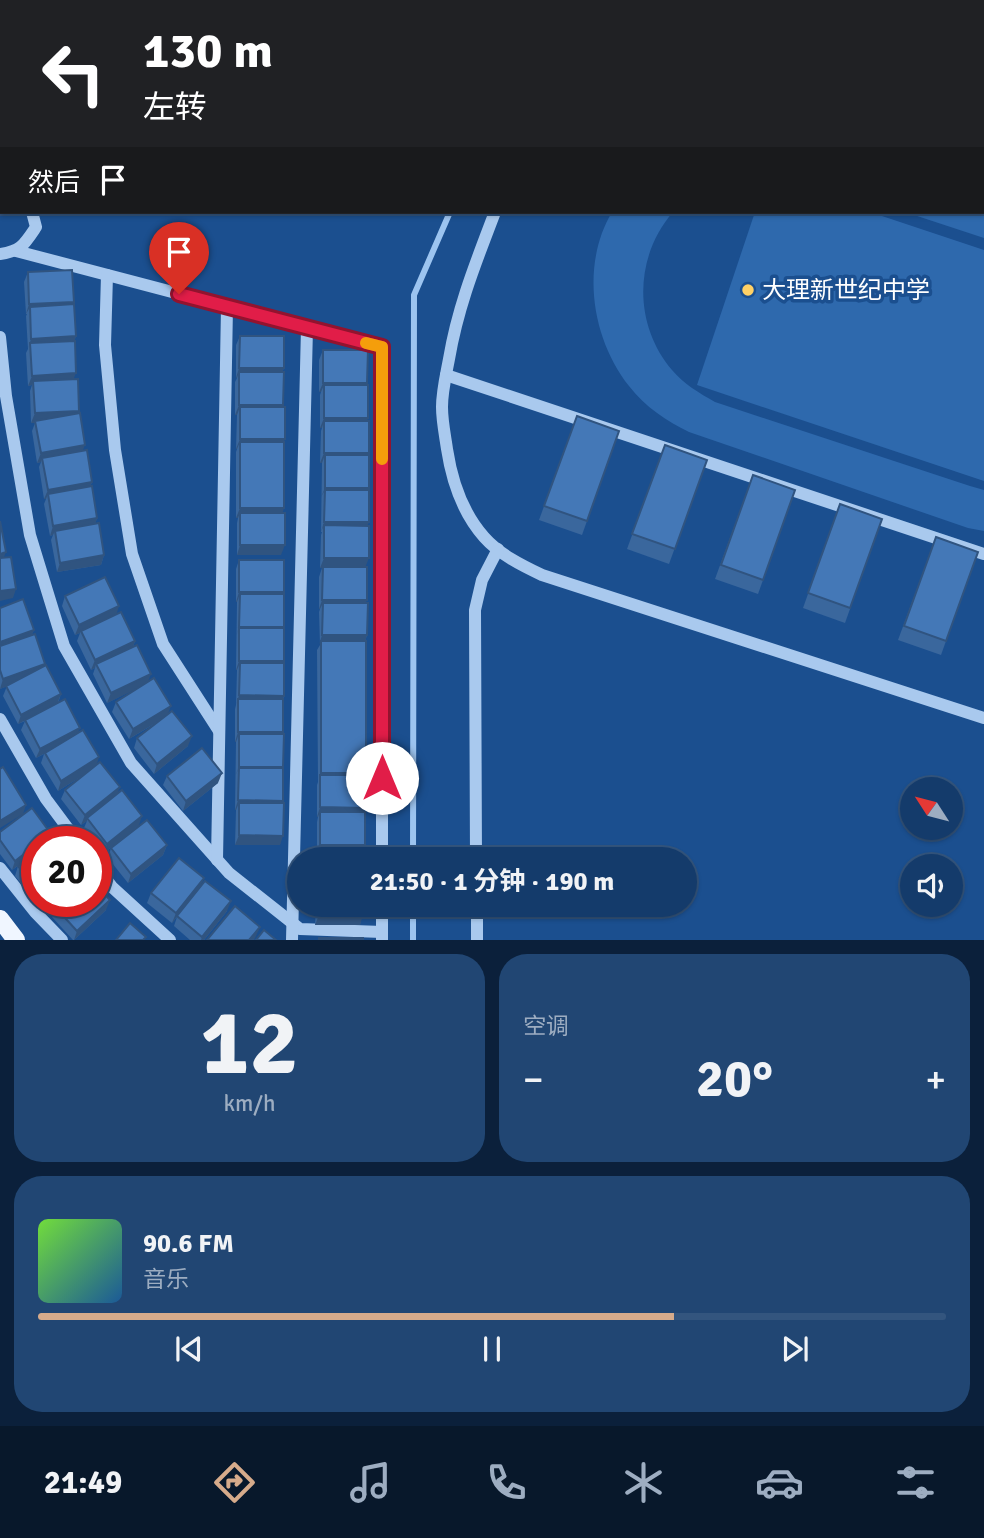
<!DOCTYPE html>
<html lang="zh">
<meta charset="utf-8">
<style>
:root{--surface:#143b6b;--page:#214673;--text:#f1f3f6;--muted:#9dadc1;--line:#33557e;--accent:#d6ab8b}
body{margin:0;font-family:Signika,"Noto Sans SC",sans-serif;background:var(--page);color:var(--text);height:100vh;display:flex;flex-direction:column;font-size:26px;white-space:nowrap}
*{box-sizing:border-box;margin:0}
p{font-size:23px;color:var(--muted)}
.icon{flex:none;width:38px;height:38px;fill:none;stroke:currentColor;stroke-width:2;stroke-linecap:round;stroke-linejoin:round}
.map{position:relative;height:940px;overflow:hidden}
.drawer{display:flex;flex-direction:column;gap:14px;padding:14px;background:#0b203b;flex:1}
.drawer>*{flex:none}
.banner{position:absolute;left:0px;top:0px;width:985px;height:214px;box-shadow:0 2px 5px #0004,0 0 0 2px var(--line);background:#202124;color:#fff;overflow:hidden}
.needle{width:46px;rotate:306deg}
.fabs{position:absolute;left:900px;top:777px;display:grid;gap:14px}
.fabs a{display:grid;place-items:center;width:63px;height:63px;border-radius:50%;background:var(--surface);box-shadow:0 2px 5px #0004,0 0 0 2px var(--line);font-size:35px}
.speed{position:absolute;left:21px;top:826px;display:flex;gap:14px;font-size:35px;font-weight:700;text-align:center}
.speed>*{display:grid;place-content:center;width:91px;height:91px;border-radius:50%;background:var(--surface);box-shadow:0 2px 5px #0004,0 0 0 2px var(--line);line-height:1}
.speed .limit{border:10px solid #d22;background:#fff;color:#111}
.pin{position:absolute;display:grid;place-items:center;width:60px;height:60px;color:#fff;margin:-72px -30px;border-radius:50% 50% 50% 0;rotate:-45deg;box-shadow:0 0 7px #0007}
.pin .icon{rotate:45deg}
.me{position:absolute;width:77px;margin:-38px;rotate:0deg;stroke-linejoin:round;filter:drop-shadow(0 0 5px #0008)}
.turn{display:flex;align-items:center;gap:24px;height:147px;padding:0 28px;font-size:32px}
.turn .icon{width:91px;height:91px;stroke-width:2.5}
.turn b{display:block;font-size:49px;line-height:60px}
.then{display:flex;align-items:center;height:66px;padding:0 28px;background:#0003;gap:14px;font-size:26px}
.big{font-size:52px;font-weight:700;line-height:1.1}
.drawer .card{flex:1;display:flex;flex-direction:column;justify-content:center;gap:10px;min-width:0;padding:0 24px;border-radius:28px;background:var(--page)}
.drawer .dial{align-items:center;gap:0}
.dial b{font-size:91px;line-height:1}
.song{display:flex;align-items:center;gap:21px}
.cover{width:84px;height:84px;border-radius:10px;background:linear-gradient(135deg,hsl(100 70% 55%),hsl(210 70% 35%))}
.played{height:7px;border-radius:4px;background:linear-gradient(90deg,var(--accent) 70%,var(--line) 70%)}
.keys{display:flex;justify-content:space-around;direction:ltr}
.heat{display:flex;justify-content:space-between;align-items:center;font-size:38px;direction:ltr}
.drawer .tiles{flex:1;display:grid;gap:14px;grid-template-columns:1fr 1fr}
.card:last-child{grid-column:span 2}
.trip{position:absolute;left:287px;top:847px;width:410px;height:70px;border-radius:35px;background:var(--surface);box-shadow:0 2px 5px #0004,0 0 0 2px var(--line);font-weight:700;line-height:70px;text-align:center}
.dock{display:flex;height:112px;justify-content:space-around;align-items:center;background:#08182b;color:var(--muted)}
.dock .icon{width:49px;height:49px}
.dock .active{color:var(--accent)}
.dock b{font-size:32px;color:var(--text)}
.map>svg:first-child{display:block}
</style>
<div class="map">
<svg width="984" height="940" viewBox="0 0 984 940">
<rect width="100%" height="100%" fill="#1b4f8f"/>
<g fill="#2e69ad">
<polygon points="984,191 984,238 905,212 984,212"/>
<path d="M612 212H673C634 257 633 324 672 370 684 384 699 393 715 402L970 486 984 490V531L968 528 689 432C667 421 645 407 629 386 592 339 580 266 612 212Z"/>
<polygon points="755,212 870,212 984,250 984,481 697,385"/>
</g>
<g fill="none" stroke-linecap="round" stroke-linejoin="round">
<g stroke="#9cc4f0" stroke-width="6">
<polyline points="541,2 542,0"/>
<polyline points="413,859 414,295 450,212"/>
<polyline points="413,940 413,905"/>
</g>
<g stroke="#a9c9ee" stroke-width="12">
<polyline points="73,0 73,2"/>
<polyline points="152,0 152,2"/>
<polyline points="574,2 575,0"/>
<polyline points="0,164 2,163"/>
<path d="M495 212C476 262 458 306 449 359 446 375 442 391 442 407 442 421 445 435 447 449 452 482 462 512 484 537 499 554 521 565 542 575L984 718"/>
<polyline points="16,251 382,347 382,859"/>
<path d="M0 254C21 251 24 245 36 227L32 212"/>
<polyline points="107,275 105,345 115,450 132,554 163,644 219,731"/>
<polyline points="0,337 6,396 30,535 64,646 131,763 229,873 300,929 382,932"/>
<polyline points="446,375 984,554"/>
<polyline points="0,719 46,799 78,842"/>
<polyline points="476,859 475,610 482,580 498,549"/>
<polyline points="217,860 227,307"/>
<polyline points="96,866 112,887 170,940"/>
<polyline points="0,868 35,912 62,940"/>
<polyline points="382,905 382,939"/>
<polyline points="477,905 477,940"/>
<polyline points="292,940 307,328"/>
</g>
<polyline stroke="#f0f6ff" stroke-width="18" points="0,919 16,940"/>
</g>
<g fill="#3a679d">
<polygon points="28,272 73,304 76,336 74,341 74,379 79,411 79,413 83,451 92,482 90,487 97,518 95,524 104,555 101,565 57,572 51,540 53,535 50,536 44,504 46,499 44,499 39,467 41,462 37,463 32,431 35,423 31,423 30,391 32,385 28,386 26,353 28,349 26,316 27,314 26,314 24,282"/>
<polygon points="240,336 284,368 282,372 283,442 281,555 237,555 237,523 238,518 236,518 236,452 237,449 236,449 237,415 235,415 235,382 237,378 236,378 236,345"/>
<polygon points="323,350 366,385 369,488 365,567 367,635 365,641 366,773 365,808 363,812 364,847 365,859 317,859 318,854 317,854 317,822 318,817 317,817 317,785 318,782 317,650 320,645 319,612 320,609 319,609 319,577 322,568 320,568 321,535 322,532 321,532 322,463 320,463 321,431 322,428 320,428 320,395 321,392 319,392 319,360"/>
<polygon points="577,416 619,431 582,535 539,520"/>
<polygon points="665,445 707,460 669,564 627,549"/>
<polygon points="753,475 795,490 758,594 715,579"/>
<polygon points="840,504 882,519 845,623 803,608"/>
<polygon points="936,537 978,552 941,655 898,640"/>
<polygon points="239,560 284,592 283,663 284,696 283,699 282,734 284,734 283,801 280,845 235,845 236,810 235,810 236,742 235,742 235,709 236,705 237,670 236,670 237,602 236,602 236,569"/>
<polygon points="65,596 116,614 135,641 133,647 148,682 188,746 154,774 134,748 137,738 161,720 129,739 112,712 116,702 139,687 107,703 93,674 95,668 91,670 77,641 80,633 75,635 62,606"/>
<polygon points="0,608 34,630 32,634 45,664 44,666 61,694 58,703 78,733 97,764 139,825 104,853 96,844 96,842 95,842 84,828 87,821 81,825 61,799 65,790 85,774 58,791 41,763 44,754 36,758 21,730 25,721 18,724 3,696 7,686 0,689"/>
<polygon points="167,776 218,783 183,811 163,785"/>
<polygon points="0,832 51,834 49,840 57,842 37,842 37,901 53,901 43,909 15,876 18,866 25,861 12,870 0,854"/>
<polygon points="167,845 163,855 128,883 108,858 111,848"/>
<polygon points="201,887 227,911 204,940 190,940 174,926 177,917 172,923 147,903 151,893"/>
<polygon points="316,905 364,905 360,925 315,925"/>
<polygon points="55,907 106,910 74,940 73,940 52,917"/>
</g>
<g fill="#305480">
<polygon points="74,302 70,312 30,307 26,314 29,304"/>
<polygon points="76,336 73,346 30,343 28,349 31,339"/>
<polygon points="239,368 284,368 280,378 239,372 237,378 236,378"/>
<polygon points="76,373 72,383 33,381 32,385 28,386 32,376"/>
<polygon points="323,383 367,383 364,392 324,385 321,392 319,392"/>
<polygon points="239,405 283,405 280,415 240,407 237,415 235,415"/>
<polygon points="79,411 76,421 35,421 35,423 31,423 35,413"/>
<polygon points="324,418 368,418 365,428 324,421 322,428 320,428"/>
<polygon points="240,439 285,439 281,449 240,442 237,449 236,449"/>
<polygon points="85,445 81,455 42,458 41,462 37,463 41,453"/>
<polygon points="324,453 369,453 365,463 325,455 322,463 320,463"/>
<polygon points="92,482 88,492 48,494 46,499 44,499 48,490"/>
<polygon points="325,488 369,488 366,497 325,490 321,497"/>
<polygon points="240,508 284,508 281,518 240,513 238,518 236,518"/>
<polygon points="97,518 94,528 55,531 53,535 50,536 53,526"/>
<polygon points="324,522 369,522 365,532 324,525 321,532"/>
<polygon points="240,545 285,545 281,555 237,555"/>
<polygon points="6,552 2,562 0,563 0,554"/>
<polygon points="104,555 101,565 57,572 60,563"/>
<polygon points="324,558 369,558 365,568 320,568"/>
<polygon points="16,589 13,598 0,601 0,591"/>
<polygon points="239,592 284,592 280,602 240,594 237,602 236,602"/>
<polygon points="322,600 367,600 363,610 323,603 320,609 319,609"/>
<polygon points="119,606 116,616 81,631 80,633 75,635 79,625"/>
<polygon points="239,627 284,627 281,636 239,628 236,636"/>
<polygon points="34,630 30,639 0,650 0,642"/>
<polygon points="322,635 367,635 364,645 321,641 319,645"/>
<polygon points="135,641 132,650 96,664 95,668 91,670 95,660"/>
<polygon points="239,661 284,661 280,671 240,663 237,670 236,670"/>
<polygon points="45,664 42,674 0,689 3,679"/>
<polygon points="151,674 147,684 107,703 111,693"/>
<polygon points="61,694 57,704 18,724 21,715"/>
<polygon points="239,695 284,696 281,705 238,699 236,705"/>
<polygon points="171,706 167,716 129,739 133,729"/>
<polygon points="80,728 76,737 36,758 40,749"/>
<polygon points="238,732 283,732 279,742 239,734 236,742 235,742"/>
<polygon points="192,736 188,746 154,774 157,764"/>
<polygon points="99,757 96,767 58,791 61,781"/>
<polygon points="239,767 283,767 280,776 239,768 235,776"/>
<polygon points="222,773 218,783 183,811 186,801"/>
<polygon points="321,773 366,773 362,783 320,776"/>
<polygon points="120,787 116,797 87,818 87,821 81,825 85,815"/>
<polygon points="238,800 283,801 279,810 239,803 236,810 235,810"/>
<polygon points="26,805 23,814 0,828 0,821"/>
<polygon points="320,807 365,808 361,817 320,812 318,817 317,817"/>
<polygon points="142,816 139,825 104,853 107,844"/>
<polygon points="51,834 48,842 40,842"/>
<polygon points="239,835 283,836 280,845 235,845"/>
<polygon points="37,844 37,851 12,870 15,861"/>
<polygon points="167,845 163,855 128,883 131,874"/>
<polygon points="320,845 365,845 361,854 321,847 318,854 317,854"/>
<polygon points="204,878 200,888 172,923 176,913"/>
<polygon points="110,900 106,910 74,940 77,931"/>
<polygon points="46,901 53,901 43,909"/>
<polygon points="231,901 227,911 204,940 201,940 202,937"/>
<polygon points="319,915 363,915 360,925 315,925"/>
<polygon points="260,927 256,936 254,940 249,940"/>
</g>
<g fill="#4478b7" stroke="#305480" stroke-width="2">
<polygon points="671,0 878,0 878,2 670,2"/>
<polygon points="72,270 74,302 29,304 28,272"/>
<polygon points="74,304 76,336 31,339 30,307"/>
<polygon points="240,336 284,336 284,368 239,368"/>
<polygon points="75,341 76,373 32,376 30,343"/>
<polygon points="323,350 368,350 367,383 323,383"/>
<polygon points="239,372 284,372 283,405 239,405"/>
<polygon points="78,379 79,411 35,413 33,381"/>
<rect x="324" y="385" width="44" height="33"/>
<rect x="240" y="407" width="45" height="32"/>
<polygon points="80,413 85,445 41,453 35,421"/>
<polygon points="577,416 619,431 587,521 544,506"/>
<rect x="324" y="421" width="45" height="32"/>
<rect x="240" y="442" width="44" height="66"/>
<polygon points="665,445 707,460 675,549 632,534"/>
<polygon points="87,450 92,482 48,490 42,458"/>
<rect x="325" y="455" width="44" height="33"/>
<polygon points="753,475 795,490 763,580 721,565"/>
<polygon points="92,486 97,518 53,526 48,494"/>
<polygon points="325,490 369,490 369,522 324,522"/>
<polygon points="840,504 882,519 850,608 808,593"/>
<rect x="240" y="513" width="45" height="32"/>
<polygon points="0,521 6,552 0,554"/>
<polygon points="99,523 104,555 60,563 55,531"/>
<polygon points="324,525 369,526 369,558 324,558"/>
<polygon points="936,537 978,552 946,641 904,626"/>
<polygon points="11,557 16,589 0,591 0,558"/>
<rect x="239" y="560" width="45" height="32"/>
<polygon points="323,567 367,567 367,600 322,600"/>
<polygon points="105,577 119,606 79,625 65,596"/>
<polygon points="240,594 284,594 284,627 239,627"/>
<polygon points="23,599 34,630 0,642 0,608"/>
<polygon points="323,603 368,603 367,635 322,635"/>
<polygon points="121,612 135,641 95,660 81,631"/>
<rect x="239" y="628" width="45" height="33"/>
<polygon points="35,634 45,664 3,679 0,670 0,646"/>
<rect x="321" y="641" width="45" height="132"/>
<polygon points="137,645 151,674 111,693 96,664"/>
<polygon points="240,663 284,663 284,696 239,695"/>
<polygon points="46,665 61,694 21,715 6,686"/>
<polygon points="154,678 171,706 133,729 116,702"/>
<polygon points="65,699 80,728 40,749 25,720"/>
<rect x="238" y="699" width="45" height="33"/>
<polygon points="172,711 192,736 157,764 137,738"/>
<polygon points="83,730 99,757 61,781 45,753"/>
<polygon points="239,734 284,734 283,767 239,767"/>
<polygon points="202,748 222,773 186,801 167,776"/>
<polygon points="100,762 120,787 85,815 65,790"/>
<polygon points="3,767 26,805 0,821 0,769"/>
<polygon points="239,768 283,768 283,801 238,800"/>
<polygon points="320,775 365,775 365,808 320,807"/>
<polygon points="122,790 142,816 107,844 87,818"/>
<polygon points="239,803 284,803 283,836 239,835"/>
<polygon points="32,808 51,834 40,842 37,842 37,844 15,861 0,840 0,832"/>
<rect x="320" y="812" width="45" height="33"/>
<polygon points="147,820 167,845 131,874 111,848"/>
<polygon points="52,837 57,842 46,842"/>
<polygon points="321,847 366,847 365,859 321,859"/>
<polygon points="37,850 37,888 18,866"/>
<polygon points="179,858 204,878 176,913 151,893"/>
<polygon points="205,881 231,901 202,937 177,916"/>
<polygon points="96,885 110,900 77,931 55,907 62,901 96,901"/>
<polygon points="319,905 364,905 363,915 319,915"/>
<polygon points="235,906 260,927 249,940 207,940"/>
<polygon points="130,923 146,937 143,940 116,940"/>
<polygon points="264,930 276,940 256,940"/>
<rect x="319" y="938" width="44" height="2"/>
</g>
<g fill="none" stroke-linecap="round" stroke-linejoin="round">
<defs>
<polyline id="route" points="179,294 382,347 382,778"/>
</defs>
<use href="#route" stroke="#92132f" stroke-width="18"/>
<use href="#route" stroke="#e11d48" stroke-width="12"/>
<polyline stroke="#f59e0b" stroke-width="12" points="366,343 382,347 382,459"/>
</g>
<circle fill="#ffd166" stroke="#1b4f8f" stroke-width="2.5" cx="748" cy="290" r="7"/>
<g text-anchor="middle" stroke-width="7" stroke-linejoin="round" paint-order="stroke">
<g font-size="24" fill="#fff" stroke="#1b4f8f" text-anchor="start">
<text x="762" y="298">大理新世纪中学</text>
</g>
</g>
</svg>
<div class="fabs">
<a><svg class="needle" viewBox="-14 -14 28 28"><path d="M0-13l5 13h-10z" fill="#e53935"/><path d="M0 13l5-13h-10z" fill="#9dadc1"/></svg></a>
<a><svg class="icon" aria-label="sound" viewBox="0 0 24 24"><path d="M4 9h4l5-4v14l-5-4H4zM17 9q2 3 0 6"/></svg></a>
</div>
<div class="speed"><div class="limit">20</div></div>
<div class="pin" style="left:179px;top:294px;background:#d93025"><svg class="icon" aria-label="arrive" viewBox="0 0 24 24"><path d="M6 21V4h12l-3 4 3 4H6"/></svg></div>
<svg class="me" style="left:382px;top:778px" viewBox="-20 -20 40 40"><circle r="19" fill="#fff"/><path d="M0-13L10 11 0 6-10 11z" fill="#e11d48"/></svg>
<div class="trip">21:50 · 1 分钟 · 190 m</div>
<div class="banner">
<div class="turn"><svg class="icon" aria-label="left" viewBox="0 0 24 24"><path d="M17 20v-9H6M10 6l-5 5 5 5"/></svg><div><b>130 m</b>左转</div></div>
<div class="then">然后<svg class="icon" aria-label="arrive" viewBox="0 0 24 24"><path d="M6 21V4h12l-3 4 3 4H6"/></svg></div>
</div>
</div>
<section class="drawer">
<div class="tiles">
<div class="card dial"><b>12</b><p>km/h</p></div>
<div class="card"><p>空调</p>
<div class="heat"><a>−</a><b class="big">20°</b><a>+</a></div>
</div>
<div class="card">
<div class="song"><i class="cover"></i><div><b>90.6 FM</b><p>音乐</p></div></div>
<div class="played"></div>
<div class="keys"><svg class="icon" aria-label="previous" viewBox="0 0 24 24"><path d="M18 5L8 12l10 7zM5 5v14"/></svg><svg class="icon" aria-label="pause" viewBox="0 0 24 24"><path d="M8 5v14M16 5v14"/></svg><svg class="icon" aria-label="next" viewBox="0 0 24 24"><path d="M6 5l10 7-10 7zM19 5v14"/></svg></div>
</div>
</div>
</section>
<nav class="dock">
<b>21:49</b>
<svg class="icon active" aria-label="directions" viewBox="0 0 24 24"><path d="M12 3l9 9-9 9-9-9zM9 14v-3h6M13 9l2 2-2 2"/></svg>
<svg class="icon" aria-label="music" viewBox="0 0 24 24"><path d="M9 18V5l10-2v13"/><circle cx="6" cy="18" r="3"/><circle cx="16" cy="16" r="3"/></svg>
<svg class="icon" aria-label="phone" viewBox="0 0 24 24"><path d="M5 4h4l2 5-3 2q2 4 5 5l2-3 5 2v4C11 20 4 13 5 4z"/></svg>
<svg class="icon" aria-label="climate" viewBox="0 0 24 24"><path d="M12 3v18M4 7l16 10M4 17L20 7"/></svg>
<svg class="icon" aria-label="car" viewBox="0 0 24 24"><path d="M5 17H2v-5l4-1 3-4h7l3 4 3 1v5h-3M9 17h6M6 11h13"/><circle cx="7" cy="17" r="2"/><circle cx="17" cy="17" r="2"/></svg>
<svg class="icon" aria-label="filters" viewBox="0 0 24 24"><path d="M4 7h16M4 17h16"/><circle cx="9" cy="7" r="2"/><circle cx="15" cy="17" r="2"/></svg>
</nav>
